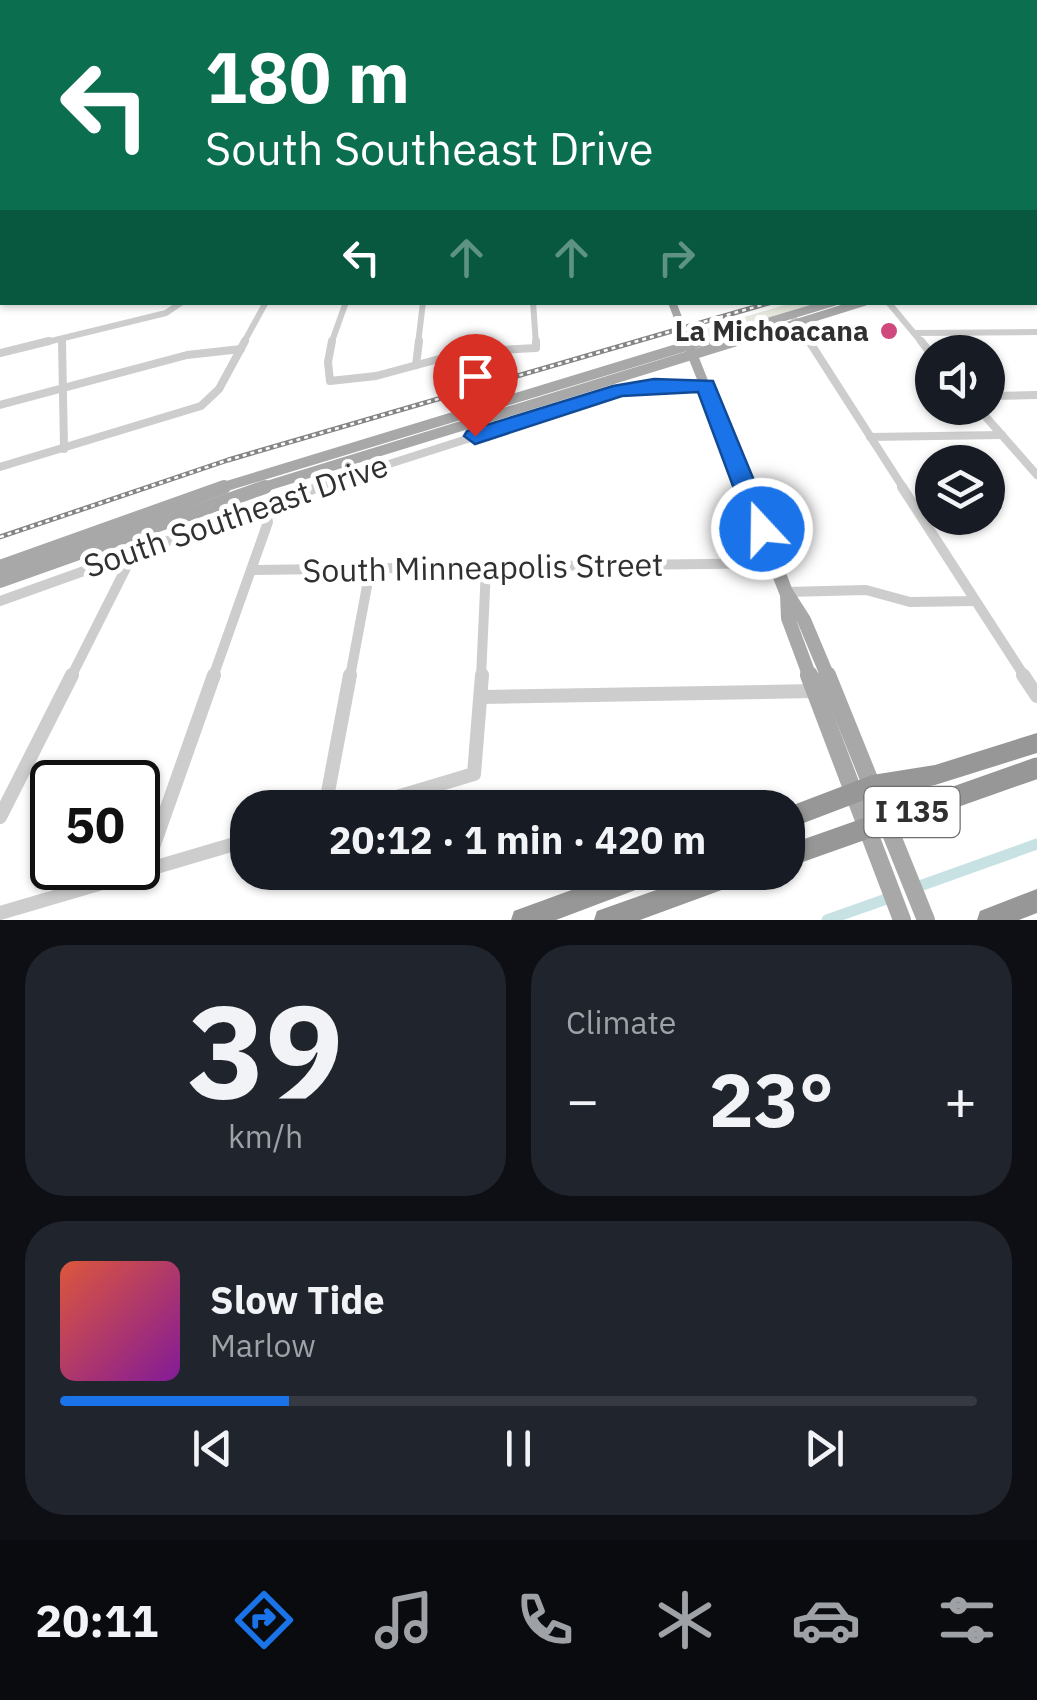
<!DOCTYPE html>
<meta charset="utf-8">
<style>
:root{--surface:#171b24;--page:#20242c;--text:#f1f3f6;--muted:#9ea1a6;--line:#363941;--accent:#1a73e8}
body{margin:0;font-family:"IBM Plex Sans",sans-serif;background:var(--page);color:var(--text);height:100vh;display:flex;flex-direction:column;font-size:38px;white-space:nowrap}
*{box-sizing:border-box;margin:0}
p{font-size:32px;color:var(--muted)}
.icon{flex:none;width:55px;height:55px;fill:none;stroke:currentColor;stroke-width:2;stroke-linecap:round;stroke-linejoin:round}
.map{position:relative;height:920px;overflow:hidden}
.details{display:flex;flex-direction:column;gap:25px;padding:25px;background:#0d0f14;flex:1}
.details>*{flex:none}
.banner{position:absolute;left:0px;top:0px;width:1038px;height:305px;box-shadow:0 2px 8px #0004;background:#0b6e4f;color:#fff;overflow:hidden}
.controls{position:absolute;left:915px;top:335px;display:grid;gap:20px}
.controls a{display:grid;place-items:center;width:90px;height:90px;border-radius:50%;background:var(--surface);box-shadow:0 2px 8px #0004;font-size:50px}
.speed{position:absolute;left:30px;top:760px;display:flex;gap:20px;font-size:50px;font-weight:700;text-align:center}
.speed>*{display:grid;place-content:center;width:130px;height:130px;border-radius:50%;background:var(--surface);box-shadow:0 2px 8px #0004;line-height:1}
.speed .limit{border:5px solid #111;border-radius:15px;background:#fff;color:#111}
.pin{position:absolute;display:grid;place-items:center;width:85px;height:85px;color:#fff;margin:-102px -42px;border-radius:50% 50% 50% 0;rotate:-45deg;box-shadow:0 0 10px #0007}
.pin .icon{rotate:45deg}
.me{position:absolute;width:110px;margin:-55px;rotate:339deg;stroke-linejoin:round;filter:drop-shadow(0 0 8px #0008)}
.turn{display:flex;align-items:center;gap:35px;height:210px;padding:0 40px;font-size:45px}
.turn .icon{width:130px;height:130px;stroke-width:2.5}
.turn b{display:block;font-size:70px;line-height:85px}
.lanes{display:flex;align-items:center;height:95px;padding:0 40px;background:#0003;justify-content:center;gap:50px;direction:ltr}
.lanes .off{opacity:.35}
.big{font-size:75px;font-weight:700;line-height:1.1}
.details .card{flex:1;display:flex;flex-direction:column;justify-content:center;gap:15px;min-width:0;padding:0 35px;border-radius:40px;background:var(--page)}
.details .dial{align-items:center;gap:0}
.dial b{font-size:130px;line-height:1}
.song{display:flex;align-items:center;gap:30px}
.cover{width:120px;height:120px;border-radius:15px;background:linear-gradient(135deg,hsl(10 70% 55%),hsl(290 70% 35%))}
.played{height:10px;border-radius:5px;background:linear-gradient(90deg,var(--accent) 25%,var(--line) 25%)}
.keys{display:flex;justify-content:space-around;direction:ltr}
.heat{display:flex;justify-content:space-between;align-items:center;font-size:55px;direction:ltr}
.details .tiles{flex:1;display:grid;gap:25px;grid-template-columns:1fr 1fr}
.card:last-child{grid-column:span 2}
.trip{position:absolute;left:230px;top:790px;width:575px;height:100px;border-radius:40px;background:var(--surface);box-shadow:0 2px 8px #0004;font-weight:700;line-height:100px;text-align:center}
.dock{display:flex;height:160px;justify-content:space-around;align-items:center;background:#090b0e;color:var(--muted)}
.dock .icon{width:70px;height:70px}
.dock .on{color:var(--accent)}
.dock b{font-size:45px;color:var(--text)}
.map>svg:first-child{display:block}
</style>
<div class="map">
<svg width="1037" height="920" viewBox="0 0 1037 920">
<rect width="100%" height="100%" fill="#fff"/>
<polygon fill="#e6e8dd" points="791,303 827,303 706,337 697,331"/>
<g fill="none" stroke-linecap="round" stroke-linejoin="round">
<g stroke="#c8e2e4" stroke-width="11">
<polyline points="914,888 1037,844"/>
<polyline points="827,920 892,897"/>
</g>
<g stroke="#cdcdcd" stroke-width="6">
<polyline points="533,302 536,344"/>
<polyline points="888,302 923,344"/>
<polyline points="792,315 810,344"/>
<polyline points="914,333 1037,332"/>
<polyline points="62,339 62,344"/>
<polyline points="39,344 166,313 182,302"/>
<polyline points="243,344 266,302"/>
<polyline points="331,344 346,302"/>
<polyline points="418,344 423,302"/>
</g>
<g stroke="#cdcdcd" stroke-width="8">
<polyline points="62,341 64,449"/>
<polyline points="332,341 328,362 330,381 376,376 465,352 536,348 536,341"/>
<polyline points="809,341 904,489"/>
<polyline points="921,341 932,355"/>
<polyline points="0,353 49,341"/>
<polyline points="416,365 419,341"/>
<polyline points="988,396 1037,395"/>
<polyline points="0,405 187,355 241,349"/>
<polyline points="978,408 1037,475"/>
<polyline points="870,437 1002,435"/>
<polyline points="0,467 201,406 219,389 245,341"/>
<polyline points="311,489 620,390 654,385 706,386"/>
</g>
<g stroke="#cdcdcd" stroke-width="10">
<polyline points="902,487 1025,677"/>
<polyline points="251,570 775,563"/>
<polyline points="786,592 866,590 910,602 975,601"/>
<polyline points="0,601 319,487"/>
<polyline points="71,677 132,556 129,532"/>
<polyline points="213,677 268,522 264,504"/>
<polyline points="350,677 370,570"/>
<polyline points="481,677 486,568"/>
</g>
<g stroke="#cdcdcd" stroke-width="14">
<polyline points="1023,675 1037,696"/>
<polyline points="481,697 814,691"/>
<polyline points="325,808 350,675"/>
<polyline points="360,808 474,774 482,675"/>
<polyline points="0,817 72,675"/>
<polyline points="145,870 214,675"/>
<polyline points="0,913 248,840"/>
</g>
<g stroke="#a8a8a8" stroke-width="8">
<polyline points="672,302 688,344"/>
<polyline points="695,344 834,302"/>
<polyline points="729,344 864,302"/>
</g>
<g stroke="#a8a8a8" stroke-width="10">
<polyline points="687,341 746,489"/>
<polyline points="217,489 703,341"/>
<polyline points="257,489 737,341"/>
</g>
<g stroke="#a8a8a8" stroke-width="14">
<polyline points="745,487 786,592 804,620 828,677"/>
<polyline points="0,567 224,487"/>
<polyline points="0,581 265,487"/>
<polyline points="787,595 788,618 810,677"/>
</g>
<g stroke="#a8a8a8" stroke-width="18">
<polyline points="809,675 902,920"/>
<polyline points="827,675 926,920"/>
</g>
<g fill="#979797" fill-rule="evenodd">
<polygon points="1037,733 1037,753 935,785 872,797 788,829 788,807 872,775 935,765"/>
<polygon points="621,872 665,872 662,880 556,920 511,920 514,911"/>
<polygon points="707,872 752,872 749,880 640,920 594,920 597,911"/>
<polygon points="1037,889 1037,913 1019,920 977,920 980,911"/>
</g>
<defs>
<polyline id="rail" points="0,537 228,460 772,302"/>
</defs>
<use href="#rail" stroke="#858585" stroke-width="5"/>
<use href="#rail" stroke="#fff" stroke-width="2.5" stroke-dasharray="4" stroke-linecap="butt"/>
<polyline stroke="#979797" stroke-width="21" points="788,856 1037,768"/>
</g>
<linearGradient id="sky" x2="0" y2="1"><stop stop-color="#9bc6e6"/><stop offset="0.53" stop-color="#fff"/><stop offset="1" stop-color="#fff" stop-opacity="0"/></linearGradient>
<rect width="1037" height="272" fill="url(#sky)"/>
<polygon fill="#1a73e8" stroke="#114b97" stroke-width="2.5" points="654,379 713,381 774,529 771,536 753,536 749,529 698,392 622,396 475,444 464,436 467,431 613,386"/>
<circle fill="#cf497e" stroke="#fff" stroke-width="4" cx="889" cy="331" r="10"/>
<g text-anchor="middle" stroke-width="10" stroke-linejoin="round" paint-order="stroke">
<g font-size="28" font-weight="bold" fill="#303030" stroke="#fff" text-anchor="end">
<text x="869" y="341">La Michoacana</text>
</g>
<rect fill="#fff" stroke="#6e6e6e" stroke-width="2.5" x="864.5" y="787" width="95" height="50" rx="8"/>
<g font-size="30" font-weight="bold" fill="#303030">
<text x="912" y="822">I 135</text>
</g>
<g font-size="32" fill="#303030" stroke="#fff">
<text transform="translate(236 516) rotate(-19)" y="11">South Southeast Drive</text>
<text transform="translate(483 568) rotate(-1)" y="11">South Minneapolis Street</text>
</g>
</g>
</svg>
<div class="controls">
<a><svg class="icon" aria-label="sound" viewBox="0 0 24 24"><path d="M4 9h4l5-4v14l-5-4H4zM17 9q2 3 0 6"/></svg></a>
<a><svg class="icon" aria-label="layers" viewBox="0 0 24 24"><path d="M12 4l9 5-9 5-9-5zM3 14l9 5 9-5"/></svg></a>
</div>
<div class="speed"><div class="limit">50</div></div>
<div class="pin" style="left:475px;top:436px;background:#d93025"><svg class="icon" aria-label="arrive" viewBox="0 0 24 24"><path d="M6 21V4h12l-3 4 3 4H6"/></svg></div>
<svg class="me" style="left:762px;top:529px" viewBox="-20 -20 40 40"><circle r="17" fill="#1a73e8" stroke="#fff" stroke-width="3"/><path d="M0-11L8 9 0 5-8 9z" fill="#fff"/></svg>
<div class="trip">20:12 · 1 min · 420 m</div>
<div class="banner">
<div class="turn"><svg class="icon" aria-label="left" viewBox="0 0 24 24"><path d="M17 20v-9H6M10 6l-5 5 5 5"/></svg><div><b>180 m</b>South Southeast Drive</div></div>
<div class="lanes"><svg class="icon" aria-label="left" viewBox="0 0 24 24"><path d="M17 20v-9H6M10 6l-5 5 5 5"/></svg><svg class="icon off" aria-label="ahead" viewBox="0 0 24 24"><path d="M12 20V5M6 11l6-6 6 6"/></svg><svg class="icon off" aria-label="ahead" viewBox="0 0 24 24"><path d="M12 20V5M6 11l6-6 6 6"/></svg><svg class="icon off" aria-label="right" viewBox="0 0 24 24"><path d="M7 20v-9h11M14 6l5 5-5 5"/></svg></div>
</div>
</div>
<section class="details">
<div class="tiles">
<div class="card dial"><b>39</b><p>km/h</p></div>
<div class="card"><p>Climate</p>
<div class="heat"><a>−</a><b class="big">23°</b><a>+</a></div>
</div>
<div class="card">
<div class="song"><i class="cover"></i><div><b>Slow Tide</b><p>Marlow</p></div></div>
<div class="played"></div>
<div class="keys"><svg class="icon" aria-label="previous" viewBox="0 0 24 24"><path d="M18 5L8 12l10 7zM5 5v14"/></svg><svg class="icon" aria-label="pause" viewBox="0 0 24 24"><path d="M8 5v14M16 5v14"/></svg><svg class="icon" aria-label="next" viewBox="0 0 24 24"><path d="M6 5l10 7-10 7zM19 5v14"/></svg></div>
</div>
</div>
</section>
<nav class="dock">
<b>20:11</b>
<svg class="icon on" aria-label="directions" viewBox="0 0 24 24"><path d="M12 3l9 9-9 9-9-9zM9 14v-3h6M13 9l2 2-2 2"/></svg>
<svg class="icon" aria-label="music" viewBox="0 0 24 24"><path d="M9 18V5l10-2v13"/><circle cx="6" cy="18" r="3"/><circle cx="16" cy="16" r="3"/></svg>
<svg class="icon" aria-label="phone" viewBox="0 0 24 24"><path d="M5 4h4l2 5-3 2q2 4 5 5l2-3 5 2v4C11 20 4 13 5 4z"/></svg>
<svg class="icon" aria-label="climate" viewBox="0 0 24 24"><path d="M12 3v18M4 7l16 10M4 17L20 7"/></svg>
<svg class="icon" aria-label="car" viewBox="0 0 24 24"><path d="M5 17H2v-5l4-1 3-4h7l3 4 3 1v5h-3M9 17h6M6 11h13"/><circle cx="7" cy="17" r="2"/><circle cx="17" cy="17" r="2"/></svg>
<svg class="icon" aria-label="filters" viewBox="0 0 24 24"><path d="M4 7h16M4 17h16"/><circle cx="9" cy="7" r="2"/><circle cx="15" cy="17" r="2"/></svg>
</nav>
